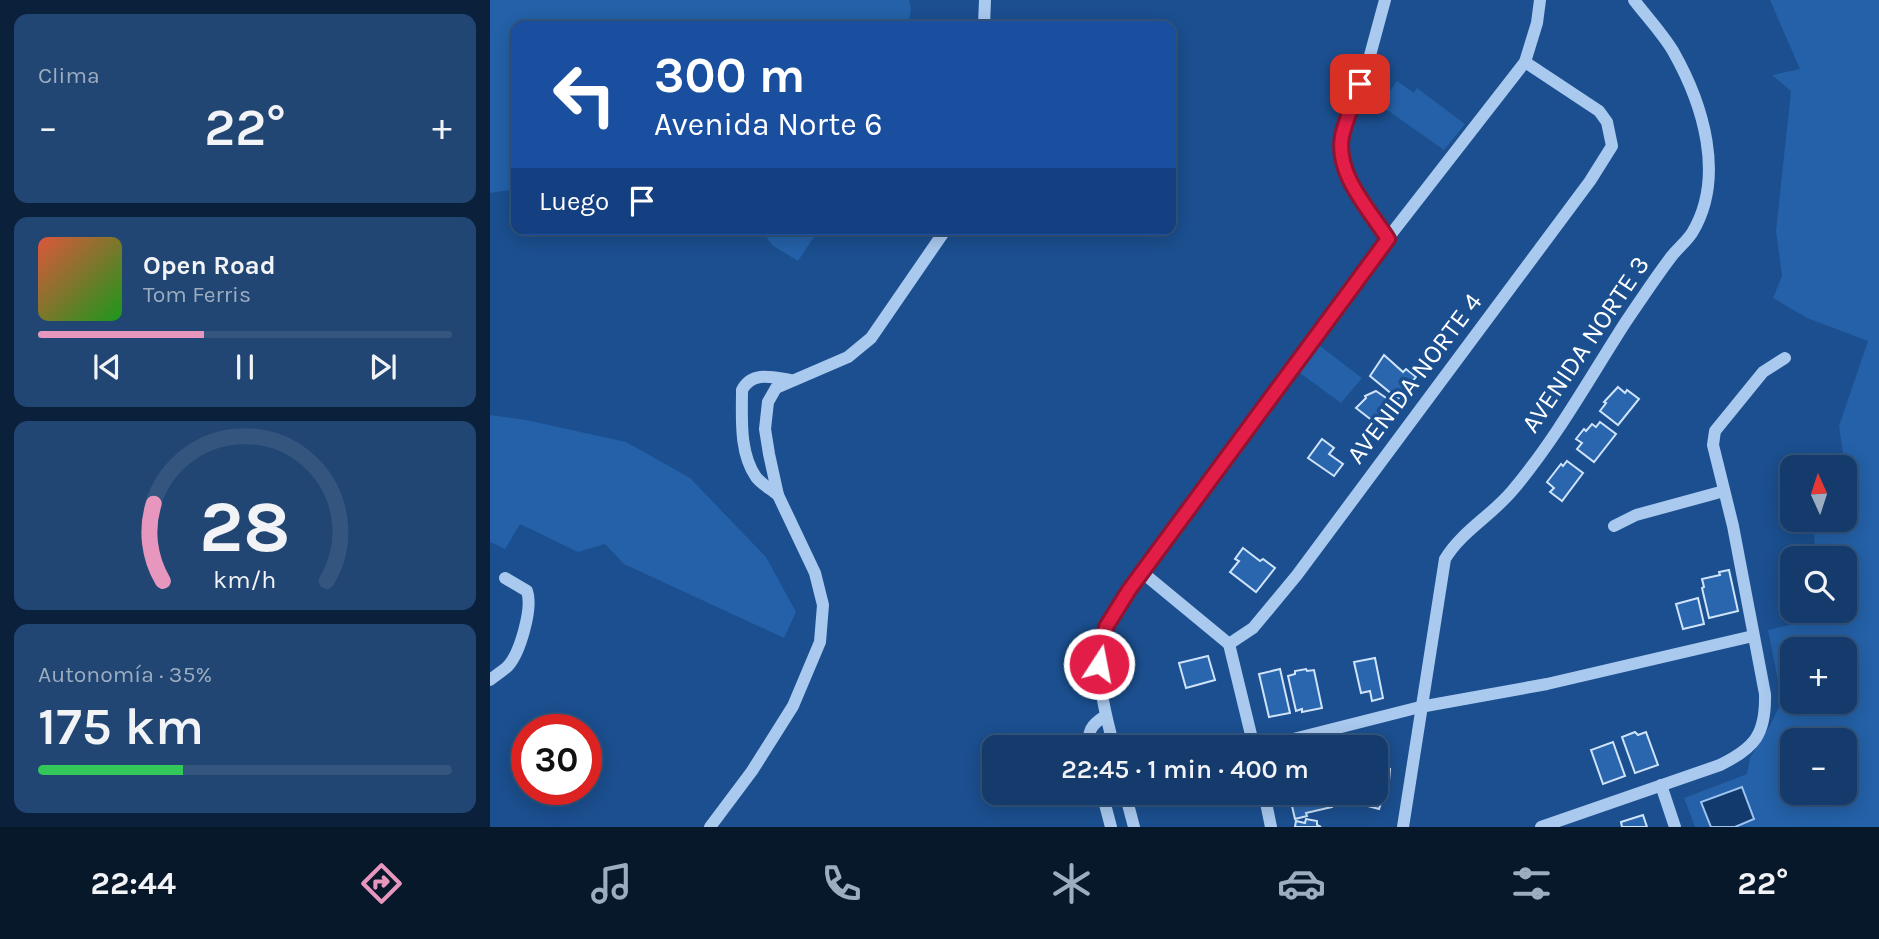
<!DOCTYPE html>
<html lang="es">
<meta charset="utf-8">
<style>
:root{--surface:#143b6b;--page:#214673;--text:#f1f3f6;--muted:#9dadc1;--line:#33557e;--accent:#e797bd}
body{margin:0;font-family:Karla,sans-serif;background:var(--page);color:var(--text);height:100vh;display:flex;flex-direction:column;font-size:26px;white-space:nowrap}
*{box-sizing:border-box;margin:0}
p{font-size:23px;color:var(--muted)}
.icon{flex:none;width:38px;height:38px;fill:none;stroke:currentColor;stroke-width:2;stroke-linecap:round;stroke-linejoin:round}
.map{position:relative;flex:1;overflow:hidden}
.panel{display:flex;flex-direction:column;gap:14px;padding:14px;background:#0b203b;width:490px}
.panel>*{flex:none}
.hud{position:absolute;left:21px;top:21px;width:665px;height:214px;border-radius:14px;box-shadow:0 4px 18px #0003,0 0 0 2px var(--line);background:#1a4fa0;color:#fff;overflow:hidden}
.needle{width:46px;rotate:357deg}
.tools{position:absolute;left:1290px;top:455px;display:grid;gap:14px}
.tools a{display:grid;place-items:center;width:77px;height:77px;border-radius:14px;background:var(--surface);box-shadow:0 4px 18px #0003,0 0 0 2px var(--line);font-size:35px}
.speed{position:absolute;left:21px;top:714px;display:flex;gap:14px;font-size:35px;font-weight:700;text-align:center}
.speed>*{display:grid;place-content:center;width:91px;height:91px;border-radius:50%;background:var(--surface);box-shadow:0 4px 18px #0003,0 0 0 2px var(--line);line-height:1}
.speed .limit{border:10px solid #d22;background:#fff;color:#111}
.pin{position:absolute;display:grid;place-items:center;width:60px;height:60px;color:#fff;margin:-30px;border-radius:14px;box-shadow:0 4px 10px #0006}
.me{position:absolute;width:77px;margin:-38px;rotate:11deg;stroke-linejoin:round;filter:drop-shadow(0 0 5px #0008)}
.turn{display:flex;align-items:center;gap:24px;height:147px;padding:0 28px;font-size:32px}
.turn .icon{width:91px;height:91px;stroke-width:2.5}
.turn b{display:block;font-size:49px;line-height:60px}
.then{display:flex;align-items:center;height:66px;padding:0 28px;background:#0003;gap:14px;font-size:26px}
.big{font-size:52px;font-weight:600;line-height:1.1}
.panel .tile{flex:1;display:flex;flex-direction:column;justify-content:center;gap:10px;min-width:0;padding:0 24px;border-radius:14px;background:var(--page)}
.panel .dial{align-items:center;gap:0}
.dial svg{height:182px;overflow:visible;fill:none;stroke:var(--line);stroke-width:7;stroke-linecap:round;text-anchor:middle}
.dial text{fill:var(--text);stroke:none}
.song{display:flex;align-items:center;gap:21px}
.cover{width:84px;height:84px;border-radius:10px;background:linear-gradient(135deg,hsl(10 70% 55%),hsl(120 70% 35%))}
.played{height:7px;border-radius:4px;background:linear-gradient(90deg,var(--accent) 40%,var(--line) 40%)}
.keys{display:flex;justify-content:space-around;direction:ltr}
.heat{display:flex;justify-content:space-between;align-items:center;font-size:38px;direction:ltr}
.charge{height:10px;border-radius:5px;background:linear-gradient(90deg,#34c759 35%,var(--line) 0)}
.trip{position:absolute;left:492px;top:735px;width:406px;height:70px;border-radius:14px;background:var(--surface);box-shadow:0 4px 18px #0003,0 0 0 2px var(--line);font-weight:600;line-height:70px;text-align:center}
.dock{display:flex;height:112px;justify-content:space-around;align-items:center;background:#08182b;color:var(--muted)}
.dock .icon{width:49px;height:49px}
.dock .current{color:var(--accent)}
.dock b{font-size:32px;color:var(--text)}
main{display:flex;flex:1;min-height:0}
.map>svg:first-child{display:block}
</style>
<main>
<section class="panel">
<div class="tile"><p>Clima</p>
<div class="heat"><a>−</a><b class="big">22°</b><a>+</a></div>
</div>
<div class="tile">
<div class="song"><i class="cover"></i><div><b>Open Road</b><p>Tom Ferris</p></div></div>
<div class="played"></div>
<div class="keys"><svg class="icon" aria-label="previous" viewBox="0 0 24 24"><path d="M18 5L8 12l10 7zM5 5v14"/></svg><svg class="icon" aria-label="pause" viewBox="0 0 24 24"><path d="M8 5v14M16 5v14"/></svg><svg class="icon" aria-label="next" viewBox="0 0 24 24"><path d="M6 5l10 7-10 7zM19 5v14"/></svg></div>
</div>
<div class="tile dial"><svg viewBox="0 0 100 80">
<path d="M14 69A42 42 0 1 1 86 69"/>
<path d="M14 69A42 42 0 0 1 10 35" stroke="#e797bd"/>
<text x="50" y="56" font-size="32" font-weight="700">28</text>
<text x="50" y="72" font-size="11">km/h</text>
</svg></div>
<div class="tile"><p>Autonomía · 35%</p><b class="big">175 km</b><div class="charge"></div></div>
</section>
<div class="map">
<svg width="1389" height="827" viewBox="0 0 1389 827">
<rect width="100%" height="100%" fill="#1b4f8f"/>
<g fill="#2461a8" fill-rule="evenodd">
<polygon points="0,0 419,0 421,9 418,26 26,26 26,189 0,193"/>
<path d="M1280 0H1389V827H1205L1194 798 1257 774 1260 758 1281 724 1292 700 1278 630 1331 618V611H1354V558H1326L1324 534 1363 523 1349 426 1378 341 1317 318 1283 298 1292 276 1286 231 1301 91 1282 75 1310 69ZM1302 649H1354V702H1302ZM1302 740H1354V793H1302Z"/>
<polygon points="907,81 924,93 927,88 975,124 954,150 890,105"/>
<polygon points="271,229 329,229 308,261 282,245"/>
<polygon points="830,346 872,378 851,403 810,373"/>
<polygon points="0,415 36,420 136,442 200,478 276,557 306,612 294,638 134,564 115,544 88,552 30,524 15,549 0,542"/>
</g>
<polygon fill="#123a6d" stroke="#9cc4f0" stroke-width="2" points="1252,787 1264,819 1245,827 1221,827 1211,802"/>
<g fill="#2a66ad" stroke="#cfe3fa" stroke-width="2">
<polygon points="894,355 913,372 916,369 926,377 908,399 880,376"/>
<polygon points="1128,387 1135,393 1137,390 1149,399 1128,425 1110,411 1116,403 1114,402"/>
<polygon points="886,391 905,404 897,414 894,412 889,418 892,420 888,425 866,408 876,398 875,396"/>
<polygon points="1110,422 1126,434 1104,462 1087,449 1092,443 1086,439 1094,429 1096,431 1102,424 1106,427"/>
<polygon points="832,439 844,448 839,454 853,464 844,476 818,458"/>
<polygon points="1077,461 1093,473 1072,501 1060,492 1064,488 1057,482 1071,464 1073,466"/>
<polygon points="753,548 770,561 773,559 785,568 766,592 740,572 749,561 745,559"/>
<polygon points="1239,570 1248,611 1219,618 1212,588 1214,587 1212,579 1230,575 1229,572"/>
<polygon points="1208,598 1214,624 1193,629 1186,604"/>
<polygon points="718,656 725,680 696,688 689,663"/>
<polygon points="885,658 893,698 882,701 880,691 871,693 864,662"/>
<polygon points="790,669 800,713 779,717 769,674"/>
<polygon points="816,669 817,671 824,670 832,708 812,712 812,709 806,711 798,676 805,674 805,671"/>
<polygon points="1145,732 1148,735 1156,732 1168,765 1145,773 1132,737"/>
<polygon points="1123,742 1135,776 1113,784 1101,750"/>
<polygon points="900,769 899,781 889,809 867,803 870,793 886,793 886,772"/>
<polygon points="799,793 839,793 842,807 816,813 817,816 805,819"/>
<polygon points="1153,815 1157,827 1132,827 1131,822"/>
<polygon points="816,819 827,821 827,825 831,827 805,827 806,821 815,823"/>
</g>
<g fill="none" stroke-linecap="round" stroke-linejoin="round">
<g stroke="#a9c9ee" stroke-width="12">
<polyline points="895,0 879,59 852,134 851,149 860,181 898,238"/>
<polyline points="494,26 495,0"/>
<path d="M288 495C281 489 271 484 266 477 249 452 252 418 252 390 262 371 282 377 300 380"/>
<polyline points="1124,526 1146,515 1234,491"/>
<polyline points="653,573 739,644"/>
<path d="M0 680C6 675 13 671 18 666 30 653 43 608 37 591L15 578"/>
<path d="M600 747C597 731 601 725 615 716"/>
<path d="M624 747C614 708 602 668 616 628 621 615 632 602 639 590L898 238 1035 62 1047 23 1050 0"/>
<polyline points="764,747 739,644 763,628 807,575 1100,181 1122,146 1117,122 1109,111 1035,62"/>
<polyline points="772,747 930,707 1057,684 1263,636"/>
<polyline points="1171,785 1185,827"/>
<polyline points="612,793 621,827"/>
<polyline points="635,793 644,827"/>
<polyline points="774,793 781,827"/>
<polyline points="220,827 262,771 303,706 330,642 333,605 325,573 288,495 279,454 275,429 278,402 286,388 358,357 381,338 456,229"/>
<path d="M913 827 955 559C972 531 1001 516 1022 491 1066 439 1099 379 1135 323 1150 301 1165 278 1181 257 1187 249 1196 242 1202 233 1236 177 1213 104 1183 51 1172 33 1157 17 1144 0"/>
<path d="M1051 827 1230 765C1265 748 1276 734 1275 694L1243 526 1223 445 1225 431 1273 372 1295 358"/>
</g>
</g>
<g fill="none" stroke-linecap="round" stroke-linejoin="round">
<defs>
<path id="route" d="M609 664 616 627 639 590 898 239C879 209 845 174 852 136 856 119 864 101 870 84"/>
</defs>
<use href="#route" stroke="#92132f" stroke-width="18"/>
<use href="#route" stroke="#e11d48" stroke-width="12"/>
</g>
<g text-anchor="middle" stroke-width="7" stroke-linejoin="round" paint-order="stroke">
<g font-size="26" fill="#fff" stroke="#1b4f8f">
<text transform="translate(1095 344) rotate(-56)" y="9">AVENIDA NORTE 3</text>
<text transform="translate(924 378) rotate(-53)" y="9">AVENIDA NORTE 4</text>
</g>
</g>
</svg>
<div class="tools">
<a><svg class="needle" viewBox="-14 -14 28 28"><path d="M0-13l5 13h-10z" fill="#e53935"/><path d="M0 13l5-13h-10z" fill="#9dadc1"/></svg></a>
<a><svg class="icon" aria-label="search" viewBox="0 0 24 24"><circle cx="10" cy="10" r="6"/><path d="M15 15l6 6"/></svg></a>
<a>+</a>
<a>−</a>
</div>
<div class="speed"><div class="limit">30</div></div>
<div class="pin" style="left:870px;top:84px;background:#d93025"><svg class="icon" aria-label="arrive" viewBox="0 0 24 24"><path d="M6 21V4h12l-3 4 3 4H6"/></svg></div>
<svg class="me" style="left:609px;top:664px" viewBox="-20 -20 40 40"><circle r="17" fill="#e11d48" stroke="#fff" stroke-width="3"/><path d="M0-11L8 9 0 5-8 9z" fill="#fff"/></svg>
<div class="trip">22:45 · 1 min · 400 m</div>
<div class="hud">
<div class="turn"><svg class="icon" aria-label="left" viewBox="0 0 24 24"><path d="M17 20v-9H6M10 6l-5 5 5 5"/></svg><div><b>300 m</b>Avenida Norte 6</div></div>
<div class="then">Luego<svg class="icon" aria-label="arrive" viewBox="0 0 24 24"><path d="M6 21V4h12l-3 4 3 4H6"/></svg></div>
</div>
</div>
</main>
<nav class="dock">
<b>22:44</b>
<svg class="icon current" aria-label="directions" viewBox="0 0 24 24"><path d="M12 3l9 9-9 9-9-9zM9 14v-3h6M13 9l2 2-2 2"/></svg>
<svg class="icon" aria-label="music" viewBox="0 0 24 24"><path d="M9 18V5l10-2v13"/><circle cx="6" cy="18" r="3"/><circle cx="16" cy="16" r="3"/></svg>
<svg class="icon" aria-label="phone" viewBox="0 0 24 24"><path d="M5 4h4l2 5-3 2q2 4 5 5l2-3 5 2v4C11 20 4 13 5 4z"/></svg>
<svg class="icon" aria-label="climate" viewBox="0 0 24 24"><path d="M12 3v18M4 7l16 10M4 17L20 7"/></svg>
<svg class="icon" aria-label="car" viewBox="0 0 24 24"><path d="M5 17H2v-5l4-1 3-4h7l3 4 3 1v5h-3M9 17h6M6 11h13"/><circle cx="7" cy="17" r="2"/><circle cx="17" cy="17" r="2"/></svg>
<svg class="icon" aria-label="filters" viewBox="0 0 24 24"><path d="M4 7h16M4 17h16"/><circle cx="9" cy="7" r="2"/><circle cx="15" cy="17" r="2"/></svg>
<b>22°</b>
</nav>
